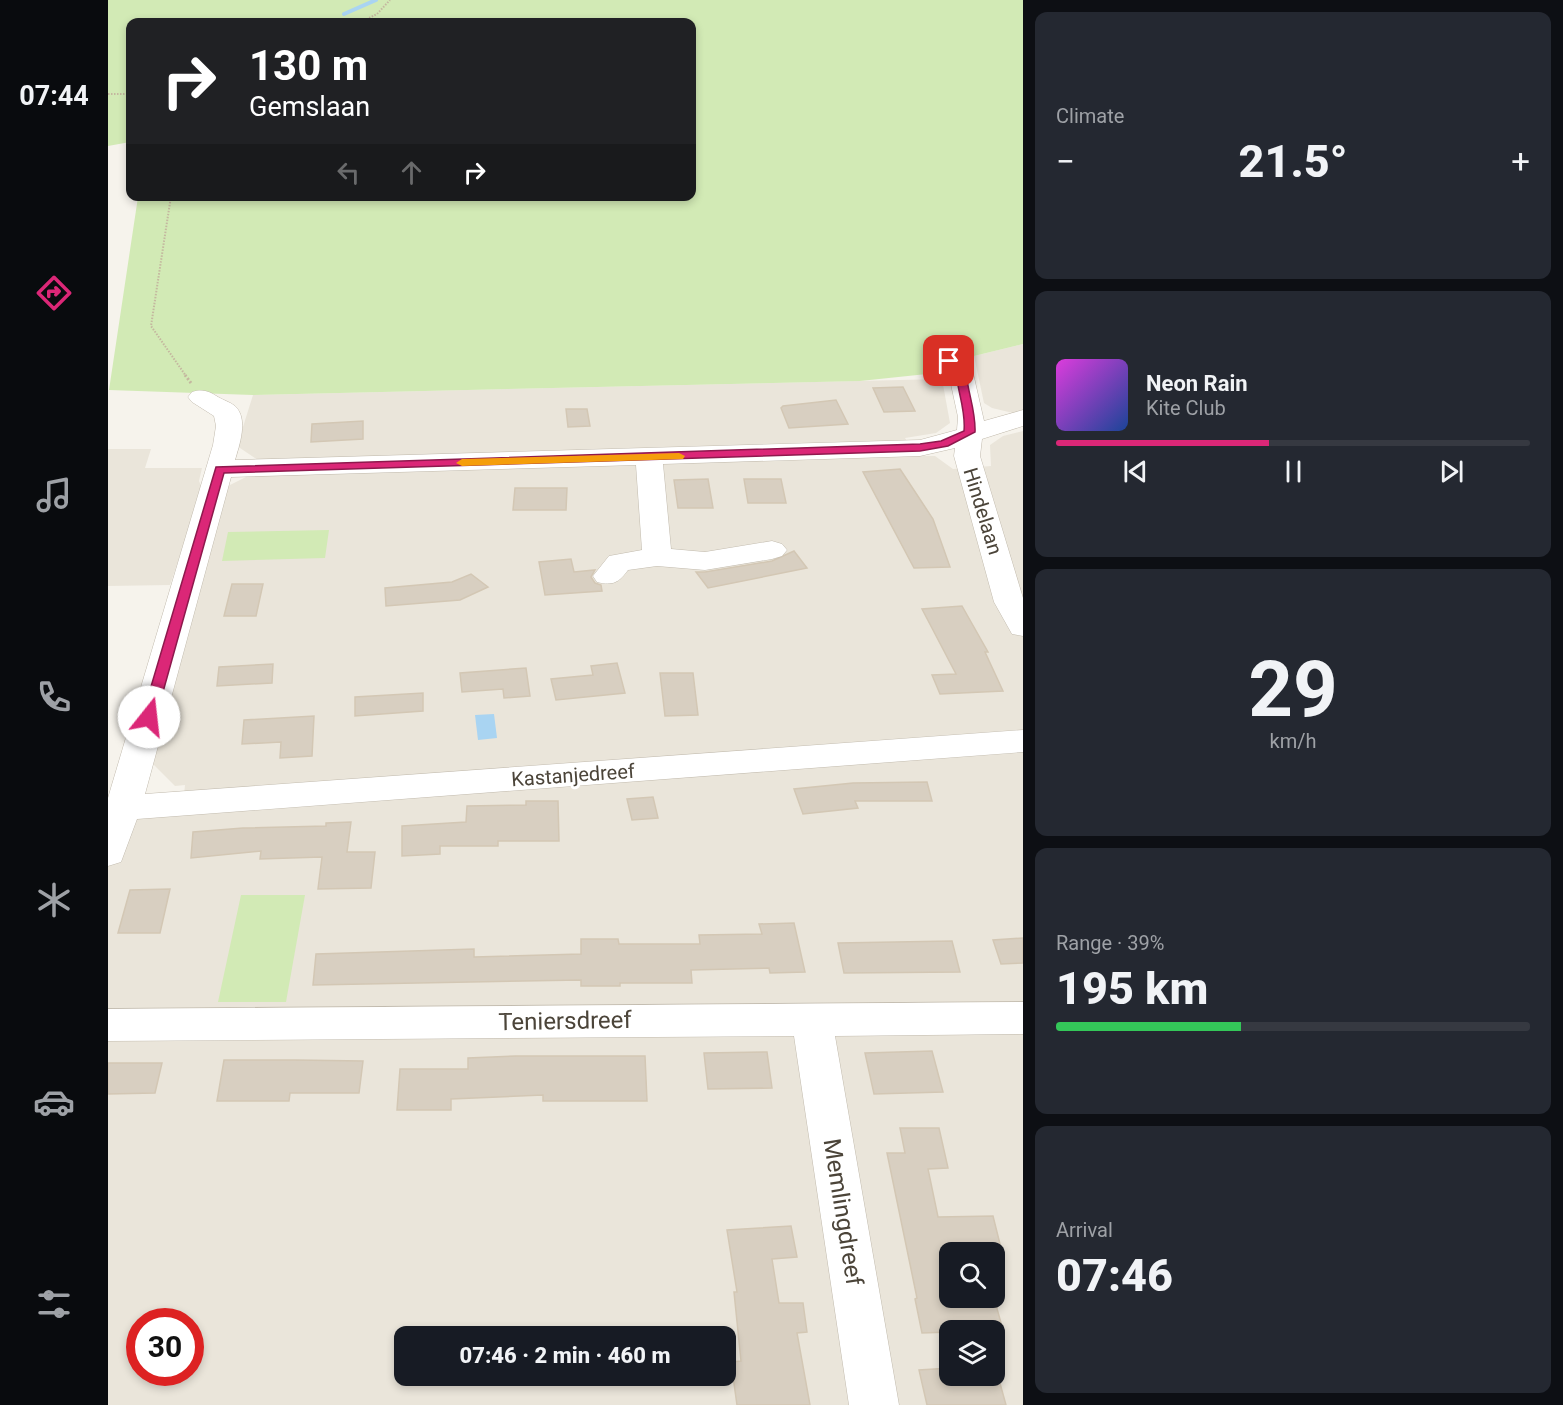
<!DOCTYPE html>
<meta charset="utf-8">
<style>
:root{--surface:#171b24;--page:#242831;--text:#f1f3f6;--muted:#9ea1a6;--line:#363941;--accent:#db2777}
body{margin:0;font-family:Roboto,sans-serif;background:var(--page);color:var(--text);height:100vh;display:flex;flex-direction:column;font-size:22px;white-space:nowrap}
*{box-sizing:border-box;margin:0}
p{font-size:20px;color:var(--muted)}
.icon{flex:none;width:33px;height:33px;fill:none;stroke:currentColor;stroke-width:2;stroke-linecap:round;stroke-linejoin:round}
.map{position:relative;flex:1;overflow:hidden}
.drawer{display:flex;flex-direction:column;gap:12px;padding:12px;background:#0d0f14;width:540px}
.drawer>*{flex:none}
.hud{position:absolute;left:18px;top:18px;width:570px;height:183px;border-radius:12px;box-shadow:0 3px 9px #0003;background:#202124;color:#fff;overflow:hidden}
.tools{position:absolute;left:831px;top:1242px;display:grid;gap:12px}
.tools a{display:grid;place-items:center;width:66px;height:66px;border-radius:12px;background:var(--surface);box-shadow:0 3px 9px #0003;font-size:30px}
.speed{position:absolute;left:18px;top:1308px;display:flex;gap:12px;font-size:30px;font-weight:700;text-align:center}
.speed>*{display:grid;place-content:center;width:78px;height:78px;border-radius:50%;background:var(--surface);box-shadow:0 3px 9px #0003;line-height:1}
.speed .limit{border:9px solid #d22;background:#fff;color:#111}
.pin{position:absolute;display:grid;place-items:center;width:51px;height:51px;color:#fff;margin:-26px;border-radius:12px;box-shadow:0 3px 9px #0006}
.me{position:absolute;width:66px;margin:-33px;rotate:16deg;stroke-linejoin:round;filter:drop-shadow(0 0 4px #0008)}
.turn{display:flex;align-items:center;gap:21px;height:126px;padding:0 24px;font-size:27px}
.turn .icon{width:78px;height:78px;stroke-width:2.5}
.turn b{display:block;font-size:42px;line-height:51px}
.lanes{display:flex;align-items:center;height:57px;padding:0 24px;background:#0003;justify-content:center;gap:30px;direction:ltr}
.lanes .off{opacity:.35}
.big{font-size:45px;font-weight:800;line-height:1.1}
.drawer .card{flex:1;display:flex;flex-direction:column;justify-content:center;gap:9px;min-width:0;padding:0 21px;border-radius:12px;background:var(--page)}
.drawer .dial{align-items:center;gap:0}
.dial b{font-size:78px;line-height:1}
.song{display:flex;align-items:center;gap:18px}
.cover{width:72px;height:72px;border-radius:9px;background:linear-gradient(135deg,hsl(300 70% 55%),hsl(220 70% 35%))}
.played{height:6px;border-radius:3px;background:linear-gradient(90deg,var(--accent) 45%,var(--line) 45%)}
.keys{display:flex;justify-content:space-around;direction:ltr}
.heat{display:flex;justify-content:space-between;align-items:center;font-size:33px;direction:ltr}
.charge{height:9px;border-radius:4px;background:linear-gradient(90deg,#34c759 39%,var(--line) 0)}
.trip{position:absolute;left:286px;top:1326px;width:342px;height:60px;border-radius:12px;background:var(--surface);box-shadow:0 3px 9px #0003;font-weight:800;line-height:60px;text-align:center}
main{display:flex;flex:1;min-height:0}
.menu{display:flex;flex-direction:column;width:108px;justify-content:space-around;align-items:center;background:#090b0e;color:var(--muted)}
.menu .icon{width:42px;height:42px}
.menu .current{color:var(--accent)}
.menu b{font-size:27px;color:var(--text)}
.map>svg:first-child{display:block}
</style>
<main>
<nav class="menu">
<b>07:44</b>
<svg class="icon current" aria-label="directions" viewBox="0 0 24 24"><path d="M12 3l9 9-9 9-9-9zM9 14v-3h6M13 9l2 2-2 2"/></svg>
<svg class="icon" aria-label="music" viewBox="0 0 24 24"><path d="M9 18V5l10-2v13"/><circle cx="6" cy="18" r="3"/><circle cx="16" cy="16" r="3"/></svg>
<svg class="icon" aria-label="phone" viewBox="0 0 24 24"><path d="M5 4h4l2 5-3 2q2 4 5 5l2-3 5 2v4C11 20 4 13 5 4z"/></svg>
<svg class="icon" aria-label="climate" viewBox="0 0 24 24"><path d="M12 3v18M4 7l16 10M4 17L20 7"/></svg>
<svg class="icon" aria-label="car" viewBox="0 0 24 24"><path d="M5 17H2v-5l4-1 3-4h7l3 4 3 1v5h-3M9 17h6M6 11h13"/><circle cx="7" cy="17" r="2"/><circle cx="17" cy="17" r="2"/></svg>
<svg class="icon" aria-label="filters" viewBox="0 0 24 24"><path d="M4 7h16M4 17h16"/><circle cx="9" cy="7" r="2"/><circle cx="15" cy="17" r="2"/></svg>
</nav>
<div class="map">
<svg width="915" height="1405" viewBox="0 0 915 1405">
<rect width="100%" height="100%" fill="#f6f3ec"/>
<g fill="#eae5da" fill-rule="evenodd">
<polygon points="915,344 915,420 905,413 884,408 876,403 866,356"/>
<path d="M834 379 842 423 828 433 797 438 808 456H827L845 469 883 466 882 445 895 436 915 431V1405H0V829L23 819 74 815 77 785 67 786 41 760 94 489 62 585 0 586V449H43L37 468H94L91 481 94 488 120 486 140 476 150 460 129 446 145 395ZM842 1252H886V1298H842ZM32 1322H82V1372H32ZM842 1330H886V1376H842ZM297 1336H618V1376H297Z"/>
</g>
<g fill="#d2eab5">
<polygon points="0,0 915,0 915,344 866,356 851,353 838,372 752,381 145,395 1,390 30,197 584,196 584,22 22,22 22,142 0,146"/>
<polygon points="221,530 217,558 114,561 120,532"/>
<polygon points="133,895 197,895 178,1002 110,1002"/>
</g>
<polygon fill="#a9d4f2" points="386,714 389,738 370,740 367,715"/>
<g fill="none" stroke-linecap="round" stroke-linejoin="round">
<polyline stroke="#a9d4f2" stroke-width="4" points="236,14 268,0"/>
</g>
<g fill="#d8cfc1" stroke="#d3c7b4" stroke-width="1.5">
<polygon points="795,387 807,411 776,412 765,388"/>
<polygon points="728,400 740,424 681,428 673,408 675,406"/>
<polygon points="458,409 479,409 482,426 460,427"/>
<polygon points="255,421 255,439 203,442 204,424"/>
<polygon points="792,469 825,519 842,567 806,568 755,472"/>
<polygon points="600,479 605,508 570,508 566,480"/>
<polygon points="636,479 673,479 678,503 640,503"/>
<polygon points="407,488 459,488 458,510 405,510"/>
<polygon points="686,551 699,568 600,588 588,572 597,572 664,561"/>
<polygon points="463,559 466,572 487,570 483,577 487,583 493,585 494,591 437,595 431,562"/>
<polygon points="363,574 380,587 352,600 278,606 277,588 344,582"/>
<polygon points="124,584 155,584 148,616 116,616"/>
<polygon points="854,606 880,652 877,652 895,691 832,694 824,675 848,674 814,609"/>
<polygon points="509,663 517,693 448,700 443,679 485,675 483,666"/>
<polygon points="165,664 164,683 109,686 111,667"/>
<polygon points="418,668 422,696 396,698 395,689 354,692 352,673"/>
<polygon points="552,673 585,673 590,715 557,716"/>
<polygon points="315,693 315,711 247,716 247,697"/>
<polygon points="206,716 204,756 172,758 173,742 134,744 136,720"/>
<polygon points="819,782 824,801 747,801 750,808 695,814 686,789 745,783"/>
<polygon points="545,797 550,818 524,820 519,799"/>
<polygon points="418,801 450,801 451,841 390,841 390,846 332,846 332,854 294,856 294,826 358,822 359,806 418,805"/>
<polygon points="243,822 239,852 267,852 263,888 210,889 214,857 152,859 153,851 83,858 85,832 135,828 218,826 218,823"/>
<polygon points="62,889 52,933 10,933 22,890"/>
<polygon points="686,923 697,972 662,973 661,968 583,970 584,983 512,983 512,986 473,986 473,980 205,985 208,954 366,949 366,957 473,954 473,939 510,939 511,944 592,944 591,935 654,934 651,924"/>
<polygon points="915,938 915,963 893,964 885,940"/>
<polygon points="844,941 852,972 736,973 730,943"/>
<polygon points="824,1051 835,1092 766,1094 757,1053"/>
<polygon points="659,1052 664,1088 600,1089 596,1053"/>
<polygon points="408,1056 537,1056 539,1101 435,1101 435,1095 343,1099 343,1110 289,1110 292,1069 360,1069 360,1058"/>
<polygon points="116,1060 187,1060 255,1061 251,1093 182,1093 181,1101 109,1101"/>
<polygon points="0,1063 54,1063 47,1093 0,1094"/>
<polygon points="792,1128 831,1128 840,1168 820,1169 830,1217 885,1216 893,1248 837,1250 842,1271 842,1298 886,1298 895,1330 842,1330 842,1332 814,1333 807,1299 809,1298 779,1153 797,1153"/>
<polygon points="683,1226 689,1257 664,1259 671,1303 695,1303 699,1332 689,1333 702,1405 629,1405 623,1362 633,1361 626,1292 629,1292 619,1230"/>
<polygon points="842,1368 842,1376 890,1376 898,1405 819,1405 811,1370"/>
</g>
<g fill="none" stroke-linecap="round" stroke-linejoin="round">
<defs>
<g id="minor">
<path d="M841 354 850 356 865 373 876 421 915 410V426L874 439 872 456 915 598V636L904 634 886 602 846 456 847 448 812 456 555 464 563 549 597 552 664 541 674 544 679 550 674 556 664 559 597 570 549 566 520 570C511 582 506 586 489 582L485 576 501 556 534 550 528 465 123 477 37 794 915 730V752L29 819 13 862 0 866V798L105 445 108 426 106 416 84 402 80 397 84 392C95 389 101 391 110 397 115 400 122 402 127 406 141 419 131 446 127 460L812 440 849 430 850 417 841 375 829 361 832 356Z"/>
<polygon points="915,1002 915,1034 727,1036 791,1405 741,1405 686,1036 0,1041 0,1009"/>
</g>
</defs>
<use href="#minor" stroke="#c2bbae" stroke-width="1"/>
<g stroke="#c4b79f" stroke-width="2" stroke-dasharray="1.5 1.5" stroke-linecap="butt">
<polyline points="253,22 269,14 282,0"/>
<polyline points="0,94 22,94"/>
<polyline points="63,196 43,326 78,376"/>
</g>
<polyline stroke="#c4b79f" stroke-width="3" stroke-dasharray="2 2" stroke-linecap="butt" points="77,375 83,383"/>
<use href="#minor" fill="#fff" fill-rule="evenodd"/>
</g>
<path fill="#db2777" stroke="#8e194d" stroke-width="1.5" d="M838 359H845L858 373C860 393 868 412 867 432L840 446 812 451 116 473 48 717 41 722 34 717 108 467 812 444 833 441 856 431C858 411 850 393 848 373L838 363Z"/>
<polygon fill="#f59e0b" points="571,453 577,456 575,459 354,466 348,463 354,459"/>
<g text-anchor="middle" stroke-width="6" stroke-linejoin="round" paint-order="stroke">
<g font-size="20" fill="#4b4439" stroke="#fff">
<text transform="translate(875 511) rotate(73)" y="7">Hindelaan</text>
<text transform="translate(465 775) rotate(-4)" y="7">Kastanjedreef</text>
</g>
<g font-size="24" fill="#4b4439" stroke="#fff">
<text transform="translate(457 1021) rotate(-1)" y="8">Teniersdreef</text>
<text transform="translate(735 1212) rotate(81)" y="8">Memlingdreef</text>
</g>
</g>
</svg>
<div class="tools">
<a><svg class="icon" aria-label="search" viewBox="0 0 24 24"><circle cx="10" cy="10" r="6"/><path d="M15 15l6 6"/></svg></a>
<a><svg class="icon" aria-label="layers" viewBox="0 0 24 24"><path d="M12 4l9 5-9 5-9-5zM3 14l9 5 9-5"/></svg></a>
</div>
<div class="speed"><div class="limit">30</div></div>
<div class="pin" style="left:841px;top:361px;background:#d93025"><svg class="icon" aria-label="arrive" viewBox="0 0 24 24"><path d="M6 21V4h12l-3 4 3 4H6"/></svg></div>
<svg class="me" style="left:41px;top:717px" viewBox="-20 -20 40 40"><circle r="19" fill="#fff"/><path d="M0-13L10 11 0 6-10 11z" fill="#db2777"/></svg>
<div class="trip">07:46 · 2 min · 460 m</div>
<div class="hud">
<div class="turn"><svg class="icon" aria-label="right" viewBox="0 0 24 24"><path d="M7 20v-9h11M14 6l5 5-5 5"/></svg><div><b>130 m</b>Gemslaan</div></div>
<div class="lanes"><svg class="icon off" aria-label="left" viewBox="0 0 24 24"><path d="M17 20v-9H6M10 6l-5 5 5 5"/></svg><svg class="icon off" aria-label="ahead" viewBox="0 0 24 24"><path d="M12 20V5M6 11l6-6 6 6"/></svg><svg class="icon" aria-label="right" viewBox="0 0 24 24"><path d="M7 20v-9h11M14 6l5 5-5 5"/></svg></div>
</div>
</div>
<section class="drawer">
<div class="card"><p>Climate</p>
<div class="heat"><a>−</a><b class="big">21.5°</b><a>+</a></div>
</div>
<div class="card">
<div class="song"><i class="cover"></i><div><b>Neon Rain</b><p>Kite Club</p></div></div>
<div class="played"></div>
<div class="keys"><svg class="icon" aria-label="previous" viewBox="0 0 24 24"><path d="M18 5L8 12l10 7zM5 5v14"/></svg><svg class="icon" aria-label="pause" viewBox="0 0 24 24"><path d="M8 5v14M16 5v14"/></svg><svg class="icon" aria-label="next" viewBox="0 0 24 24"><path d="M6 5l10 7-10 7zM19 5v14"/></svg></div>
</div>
<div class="card dial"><b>29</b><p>km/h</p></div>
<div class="card"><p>Range · 39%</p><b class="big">195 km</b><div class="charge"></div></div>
<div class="card"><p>Arrival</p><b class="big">07:46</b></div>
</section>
</main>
